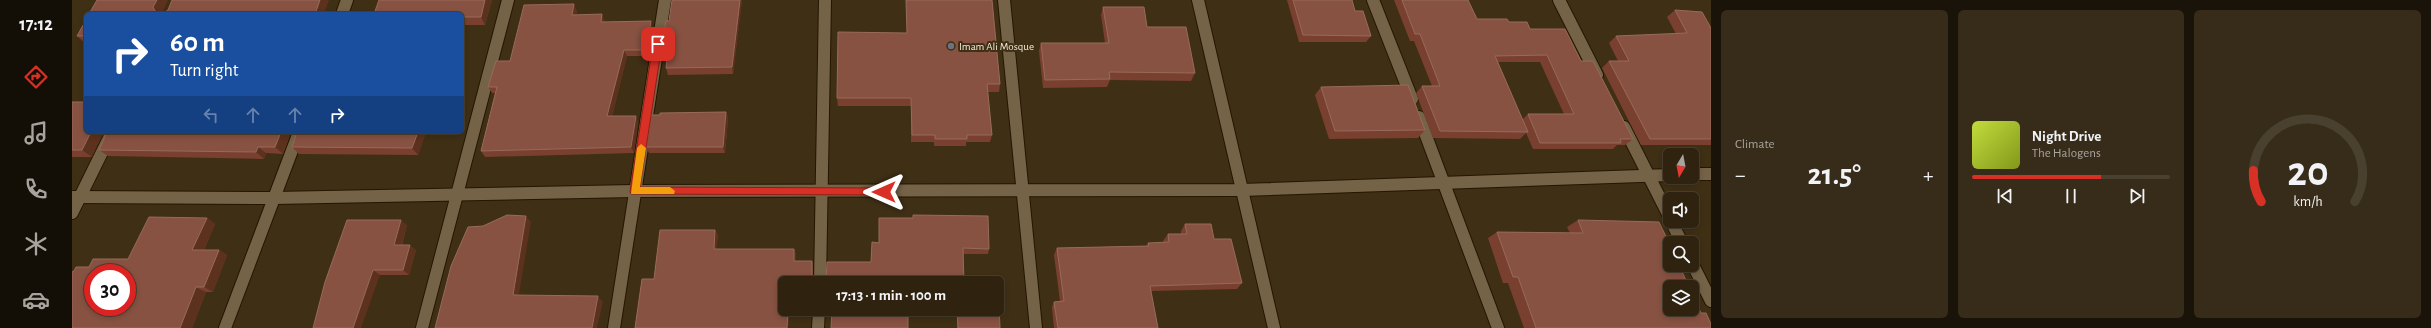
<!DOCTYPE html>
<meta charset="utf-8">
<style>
:root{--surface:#2f2310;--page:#372b19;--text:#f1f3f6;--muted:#a7a49f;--line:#4a4030;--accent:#d93025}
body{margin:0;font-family:"Alegreya Sans",sans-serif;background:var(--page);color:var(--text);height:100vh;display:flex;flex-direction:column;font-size:15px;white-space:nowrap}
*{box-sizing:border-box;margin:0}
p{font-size:13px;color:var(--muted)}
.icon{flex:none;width:22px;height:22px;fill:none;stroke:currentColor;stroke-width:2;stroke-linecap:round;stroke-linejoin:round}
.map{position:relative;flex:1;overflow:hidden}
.panel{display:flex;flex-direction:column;gap:10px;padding:10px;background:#1a1309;width:720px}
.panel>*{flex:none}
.top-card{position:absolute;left:12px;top:12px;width:380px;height:122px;border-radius:6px;box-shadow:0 2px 6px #0003,0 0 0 1px var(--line);background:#1a4fa0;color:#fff;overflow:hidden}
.needle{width:26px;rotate:190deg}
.buttons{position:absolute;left:1591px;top:148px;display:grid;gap:8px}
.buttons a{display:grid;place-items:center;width:36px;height:36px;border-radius:6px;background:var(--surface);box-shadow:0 2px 6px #0003,0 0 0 1px var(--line);font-size:20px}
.speed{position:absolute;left:12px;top:264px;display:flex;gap:8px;font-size:20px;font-weight:700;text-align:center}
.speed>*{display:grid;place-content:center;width:52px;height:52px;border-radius:50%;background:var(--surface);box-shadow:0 2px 6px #0003,0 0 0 1px var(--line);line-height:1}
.speed .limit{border:6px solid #d22;background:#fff;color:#111}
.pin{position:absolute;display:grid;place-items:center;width:34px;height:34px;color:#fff;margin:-17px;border-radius:8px;box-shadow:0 2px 6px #0006}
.me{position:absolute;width:44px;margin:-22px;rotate:270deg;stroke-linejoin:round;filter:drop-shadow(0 0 3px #0008)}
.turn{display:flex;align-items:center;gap:14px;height:84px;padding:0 20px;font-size:18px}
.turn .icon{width:52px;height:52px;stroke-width:2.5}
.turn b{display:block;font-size:28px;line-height:34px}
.lanes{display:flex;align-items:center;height:38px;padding:0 20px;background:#0003;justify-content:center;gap:20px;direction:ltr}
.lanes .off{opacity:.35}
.big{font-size:30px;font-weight:700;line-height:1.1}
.panel .widget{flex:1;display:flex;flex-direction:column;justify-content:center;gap:6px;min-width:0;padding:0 14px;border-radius:6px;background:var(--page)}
.panel .dial{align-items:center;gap:0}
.dial svg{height:104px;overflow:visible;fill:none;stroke:var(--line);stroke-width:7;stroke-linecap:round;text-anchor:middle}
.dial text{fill:var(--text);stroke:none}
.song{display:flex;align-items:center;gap:12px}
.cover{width:48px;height:48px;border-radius:6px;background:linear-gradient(135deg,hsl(70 70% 55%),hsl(70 70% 35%))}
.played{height:4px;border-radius:2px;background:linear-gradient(90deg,var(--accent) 65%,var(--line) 65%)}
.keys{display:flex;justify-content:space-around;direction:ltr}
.heat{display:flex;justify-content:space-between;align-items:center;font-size:22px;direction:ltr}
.panel .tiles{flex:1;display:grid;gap:10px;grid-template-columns:repeat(3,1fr)}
.trip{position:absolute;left:706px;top:276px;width:226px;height:40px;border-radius:6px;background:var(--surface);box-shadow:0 2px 6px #0003,0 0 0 1px var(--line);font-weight:700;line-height:40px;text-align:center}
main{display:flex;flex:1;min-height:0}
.tabs{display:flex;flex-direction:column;width:72px;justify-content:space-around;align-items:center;background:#130e06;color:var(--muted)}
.tabs .icon{width:28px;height:28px}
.tabs .active{color:var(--accent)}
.tabs b{font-size:18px;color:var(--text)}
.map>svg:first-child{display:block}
</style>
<main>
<nav class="tabs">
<b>17:12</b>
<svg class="icon active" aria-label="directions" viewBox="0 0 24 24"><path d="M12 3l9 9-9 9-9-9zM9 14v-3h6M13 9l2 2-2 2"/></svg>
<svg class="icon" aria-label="music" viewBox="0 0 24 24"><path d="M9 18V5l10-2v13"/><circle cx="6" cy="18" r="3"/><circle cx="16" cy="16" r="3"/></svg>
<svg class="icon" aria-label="phone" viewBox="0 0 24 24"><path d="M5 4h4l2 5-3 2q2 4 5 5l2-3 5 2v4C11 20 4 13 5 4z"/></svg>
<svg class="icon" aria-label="climate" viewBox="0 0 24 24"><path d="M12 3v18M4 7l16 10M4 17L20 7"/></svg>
<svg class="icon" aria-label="car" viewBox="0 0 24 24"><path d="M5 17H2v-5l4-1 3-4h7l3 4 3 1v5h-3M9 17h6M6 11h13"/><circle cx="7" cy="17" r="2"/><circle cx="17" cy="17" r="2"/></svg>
</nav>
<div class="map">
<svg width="1639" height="328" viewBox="0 0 1639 328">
<rect width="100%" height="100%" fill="#3f2f15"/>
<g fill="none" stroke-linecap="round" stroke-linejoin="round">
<defs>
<g id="minor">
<polyline points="932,0 964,328"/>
<polyline points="1126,0 1202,328"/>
<polyline points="1301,0 1340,99"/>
<polyline points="1487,0 1525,75"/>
<polyline points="270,14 275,0"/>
<polyline points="1347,117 1426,328"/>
<polyline points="1552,127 1598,218"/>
<polyline points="1620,174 1639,174"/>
<polyline points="0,197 202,198 562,191 1169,190 1598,175"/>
<polyline points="0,213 40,132"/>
<polyline points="1599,221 1610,243"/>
<polyline points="1620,263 1639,301"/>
<polyline points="748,283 753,0"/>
<polyline points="153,328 227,132"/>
<polyline points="350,328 436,0"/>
<polyline points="542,328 593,0"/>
<polyline points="746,328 747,309"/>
</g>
</defs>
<use href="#minor" stroke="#251600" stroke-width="14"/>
<use href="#minor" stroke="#756348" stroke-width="12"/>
</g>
<g fill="#79402f" fill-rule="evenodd">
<polygon points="307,0 420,0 413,25 390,25 390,14"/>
<polygon points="670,0 661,74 596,75 594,68 595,56 592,56 589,49 597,21"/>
<polygon points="834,0 920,0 928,84 927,92 916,92 920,135 918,142 894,142 894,146 862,146 862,142 839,142 839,106 766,106 765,98 835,33"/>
<polygon points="1215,0 1280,0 1283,11 1299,36 1294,42 1227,42"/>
<path d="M1322 0H1396L1405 19 1437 22 1458 29 1509 61 1561 139 1553 145H1545L1541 149H1461L1454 133 1448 139 1361 138 1344 93 1350 86H1360L1342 41H1338ZM1426 62H1468L1492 114H1456L1450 120Z"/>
<polygon points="1031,7 1075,27 1123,73 1119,81 1038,80 1035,87 971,88 967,51 969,43 1033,43 1029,15"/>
<polygon points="1603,10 1639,28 1639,145 1569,145 1530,68 1537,61 1546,61 1537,43 1544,36 1604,34 1595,17"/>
<polygon points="505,11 504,15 533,22 581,28 577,56 555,56 540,116 566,122 562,153 413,157 409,151 423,93 420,93 416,87 438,61"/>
<polygon points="14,20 14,44 5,36"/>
<polygon points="1249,87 1353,130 1346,138 1257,139 1243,95"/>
<polygon points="0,102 20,157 0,157"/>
<polygon points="654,112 656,118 653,153 577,153 574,147 588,115"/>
<polygon points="219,132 211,154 194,153 192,159 36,156 27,150"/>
<polygon points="354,132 346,155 227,154 220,147"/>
<polygon points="135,218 143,224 132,250 147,250 155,255 141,292 134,292 120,328 0,328 17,267 56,259"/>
<polygon points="1506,220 1629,313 1639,328 1452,328 1436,283 1431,283 1416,238 1425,232 1498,233 1495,227"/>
<polygon points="1113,224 1142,239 1170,283 1165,289 1079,291 1086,328 982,328 980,307 982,302 988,301 982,255 985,248 1074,246 1076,243 1092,243 1091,241 1096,234 1109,234 1109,231"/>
<polygon points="335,225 330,245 344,250 337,275 308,275 241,328"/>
<polygon points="588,230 643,230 646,235 644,249 722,249 724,255 723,261 740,261 741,267 741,282 743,283 713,283 713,309 740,309 739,310 717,310 716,328 563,328 570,279 582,279"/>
<polygon points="800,242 917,249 916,254 891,254 799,262"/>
<polygon points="885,309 925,309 928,328 885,328"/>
</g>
<g fill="#5c311d">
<polygon points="85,0 96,0 90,14 83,11 81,7"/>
<polygon points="248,0 257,0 252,14 243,14"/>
<polygon points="413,0 420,0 413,25 409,17"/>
<polygon points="668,0 670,0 661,74 660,67"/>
<polygon points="502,4 505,11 503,22 500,15"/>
<polygon points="530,14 533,21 532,28 529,22"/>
<polygon points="579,21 581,28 577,56 574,50"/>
<polygon points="552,50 555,56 539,122 535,116"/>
<polygon points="654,112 656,118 653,153 651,147"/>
<polygon points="564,116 566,122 562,153 559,147"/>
<polygon points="19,132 32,132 20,157 10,150"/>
<polygon points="209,132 219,132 211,154 203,147"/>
<polygon points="346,132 354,132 346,155 340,148"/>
<polygon points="186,147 194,153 192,159 184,152"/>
<polygon points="454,216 459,222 446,300 441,295"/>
<polygon points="135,218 143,224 129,256 120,250"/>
<polygon points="329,220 335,225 328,250 322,245"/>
<polygon points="643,230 646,235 644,254 642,249"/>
<polygon points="338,245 344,250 337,275 331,270"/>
<polygon points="722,249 724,255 723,266 722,261"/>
<polygon points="147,250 155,255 141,292 132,287"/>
<polygon points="740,261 741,267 741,283"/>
<polygon points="301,270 308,275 289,328 281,328"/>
<polygon points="124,287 134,292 120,328 108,328"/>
<polygon points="526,296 531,302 525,328 520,328"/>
<polygon points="716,309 717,309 716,328 715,328"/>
</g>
<g fill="#875242" stroke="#986a5a" fill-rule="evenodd">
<polygon points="25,0 85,0 81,7 83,11 89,14 17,14"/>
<polygon points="100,0 248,0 243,14 90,14 96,10"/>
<polygon points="307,0 413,0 409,17 390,17 390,14 302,14"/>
<polygon points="600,0 668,0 660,67 594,68 596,49 589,49 594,21 597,21"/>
<polygon points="834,0 920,0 928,84 915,84 920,135 895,135 895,139 863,139 863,135 840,135 839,98 765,98 766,32 835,33"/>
<polygon points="1221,0 1280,0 1283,11 1291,11 1299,36 1231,35"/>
<polygon points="1330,0 1396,0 1405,19 1435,19 1437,22 1455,22 1458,29 1493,29 1509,61 1521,61 1561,139 1548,139 1549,143 1468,143 1456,114 1502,114 1475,55 1423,56 1456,132 1368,131 1350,86 1368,86 1348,34 1343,34"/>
<polygon points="502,4 500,15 530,14 529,22 579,21 574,50 552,50 535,116 564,116 559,147 409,151 425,87 416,87 424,61 438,61 452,5"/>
<polygon points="1031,7 1072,7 1075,27 1114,27 1123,73 1037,72 1038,79 973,80 969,43 1037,43"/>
<polygon points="1603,10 1630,12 1639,28 1639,139 1578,139 1537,61 1557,61 1544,36 1615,33"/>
<polygon points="14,20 14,36 5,36"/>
<polygon points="1336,85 1353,130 1263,131 1249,87"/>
<polygon points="0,102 14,102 14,132 19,132 10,150 0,150"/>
<polygon points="654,112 651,147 574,147 579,115 588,115 588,113"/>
<polygon points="35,132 209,132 203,147 186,147 184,152 27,150"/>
<polygon points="225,132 346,132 340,148 220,147"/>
<polygon points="435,215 454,216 441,295 526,296 520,328 363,328 379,266 396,227 411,226"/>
<polygon points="841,215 916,216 917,249 891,248 892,283 751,283 754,282 755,262 799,262 800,242 807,243 807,218 841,218"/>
<path d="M77 217 135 218 120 250H147L132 287H124L108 328H0V272L2 271 4 267H17L21 259H56ZM21 273H55V307H21Z"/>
<polygon points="275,220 329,220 322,245 338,245 331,270 301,270 281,328 241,328 253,282"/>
<polygon points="1506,220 1587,222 1598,245 1598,265 1607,265 1617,287 1598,287 1598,309 1620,309 1620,293 1629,313 1634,313 1639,324 1639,328 1464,328 1446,277 1441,277 1425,232 1511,233"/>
<polygon points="1113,224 1139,224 1142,239 1159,239 1170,283 1078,286 1086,328 986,328 982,302 992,301 985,248 1077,246 1076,243 1097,242 1096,234 1115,234"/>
<polygon points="588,230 643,230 642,249 722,249 722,261 740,261 740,281 743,283 713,283 713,309 716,309 715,328 563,328 570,279 582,279"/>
<polygon points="925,304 927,304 928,328 886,328 885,309 925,309"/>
<polygon points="760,309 836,309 836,328 759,328"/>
</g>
<polygon fill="#d93025" stroke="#8d1f18" points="586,41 590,44 568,187 812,188 816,189 816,195 559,194 558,191 581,44"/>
<polygon fill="#f59e0b" points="569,144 574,148 568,187 598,187 603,191 602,194 559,194 565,148"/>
<circle fill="#6b7280" stroke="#3f2f15" stroke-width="1.5" cx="879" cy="46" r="4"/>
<g text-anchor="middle" stroke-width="4" stroke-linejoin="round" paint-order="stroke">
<g font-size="11" fill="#f5ebdc" stroke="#3f2f15" text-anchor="start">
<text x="887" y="50">Imam Ali Mosque</text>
</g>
</g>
</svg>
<div class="buttons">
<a><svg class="needle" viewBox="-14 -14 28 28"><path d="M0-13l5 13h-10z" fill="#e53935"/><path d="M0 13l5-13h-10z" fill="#a7a49f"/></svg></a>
<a><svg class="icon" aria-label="sound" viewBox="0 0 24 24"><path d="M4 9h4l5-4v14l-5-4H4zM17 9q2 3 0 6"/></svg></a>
<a><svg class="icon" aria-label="search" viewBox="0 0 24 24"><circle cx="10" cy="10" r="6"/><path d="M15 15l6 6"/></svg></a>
<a><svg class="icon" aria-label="layers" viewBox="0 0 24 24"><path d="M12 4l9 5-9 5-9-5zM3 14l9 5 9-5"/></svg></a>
</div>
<div class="speed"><div class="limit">30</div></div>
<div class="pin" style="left:586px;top:44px;background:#d93025"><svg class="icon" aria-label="arrive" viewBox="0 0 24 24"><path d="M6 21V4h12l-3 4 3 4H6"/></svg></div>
<svg class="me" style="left:812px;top:192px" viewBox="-20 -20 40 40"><path d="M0-17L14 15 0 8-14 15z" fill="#d93025" stroke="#fff" stroke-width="4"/></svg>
<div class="trip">17:13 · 1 min · 100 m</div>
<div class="top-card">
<div class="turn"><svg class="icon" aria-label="right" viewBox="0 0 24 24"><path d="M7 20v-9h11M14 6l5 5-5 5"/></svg><div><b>60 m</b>Turn right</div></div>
<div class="lanes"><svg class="icon off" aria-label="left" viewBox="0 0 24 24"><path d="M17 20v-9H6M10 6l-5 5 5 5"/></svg><svg class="icon off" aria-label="ahead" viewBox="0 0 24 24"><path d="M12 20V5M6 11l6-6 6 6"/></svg><svg class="icon off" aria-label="ahead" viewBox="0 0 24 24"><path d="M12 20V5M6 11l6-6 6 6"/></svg><svg class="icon" aria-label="right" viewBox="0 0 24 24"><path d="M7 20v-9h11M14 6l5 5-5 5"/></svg></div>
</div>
</div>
<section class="panel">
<div class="tiles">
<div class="widget"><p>Climate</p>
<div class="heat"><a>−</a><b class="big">21.5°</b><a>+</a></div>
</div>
<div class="widget">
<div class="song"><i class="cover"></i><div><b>Night Drive</b><p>The Halogens</p></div></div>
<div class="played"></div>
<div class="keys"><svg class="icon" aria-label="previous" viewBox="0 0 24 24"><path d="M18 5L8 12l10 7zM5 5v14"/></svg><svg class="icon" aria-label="pause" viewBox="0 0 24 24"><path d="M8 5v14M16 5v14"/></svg><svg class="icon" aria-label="next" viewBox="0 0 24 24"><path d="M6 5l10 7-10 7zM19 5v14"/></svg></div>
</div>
<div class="widget dial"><svg viewBox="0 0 100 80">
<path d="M14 69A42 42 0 1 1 86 69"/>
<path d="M14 69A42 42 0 0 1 8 45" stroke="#d93025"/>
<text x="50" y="56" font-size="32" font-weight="700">20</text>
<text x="50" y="72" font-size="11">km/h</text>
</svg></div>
</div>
</section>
</main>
